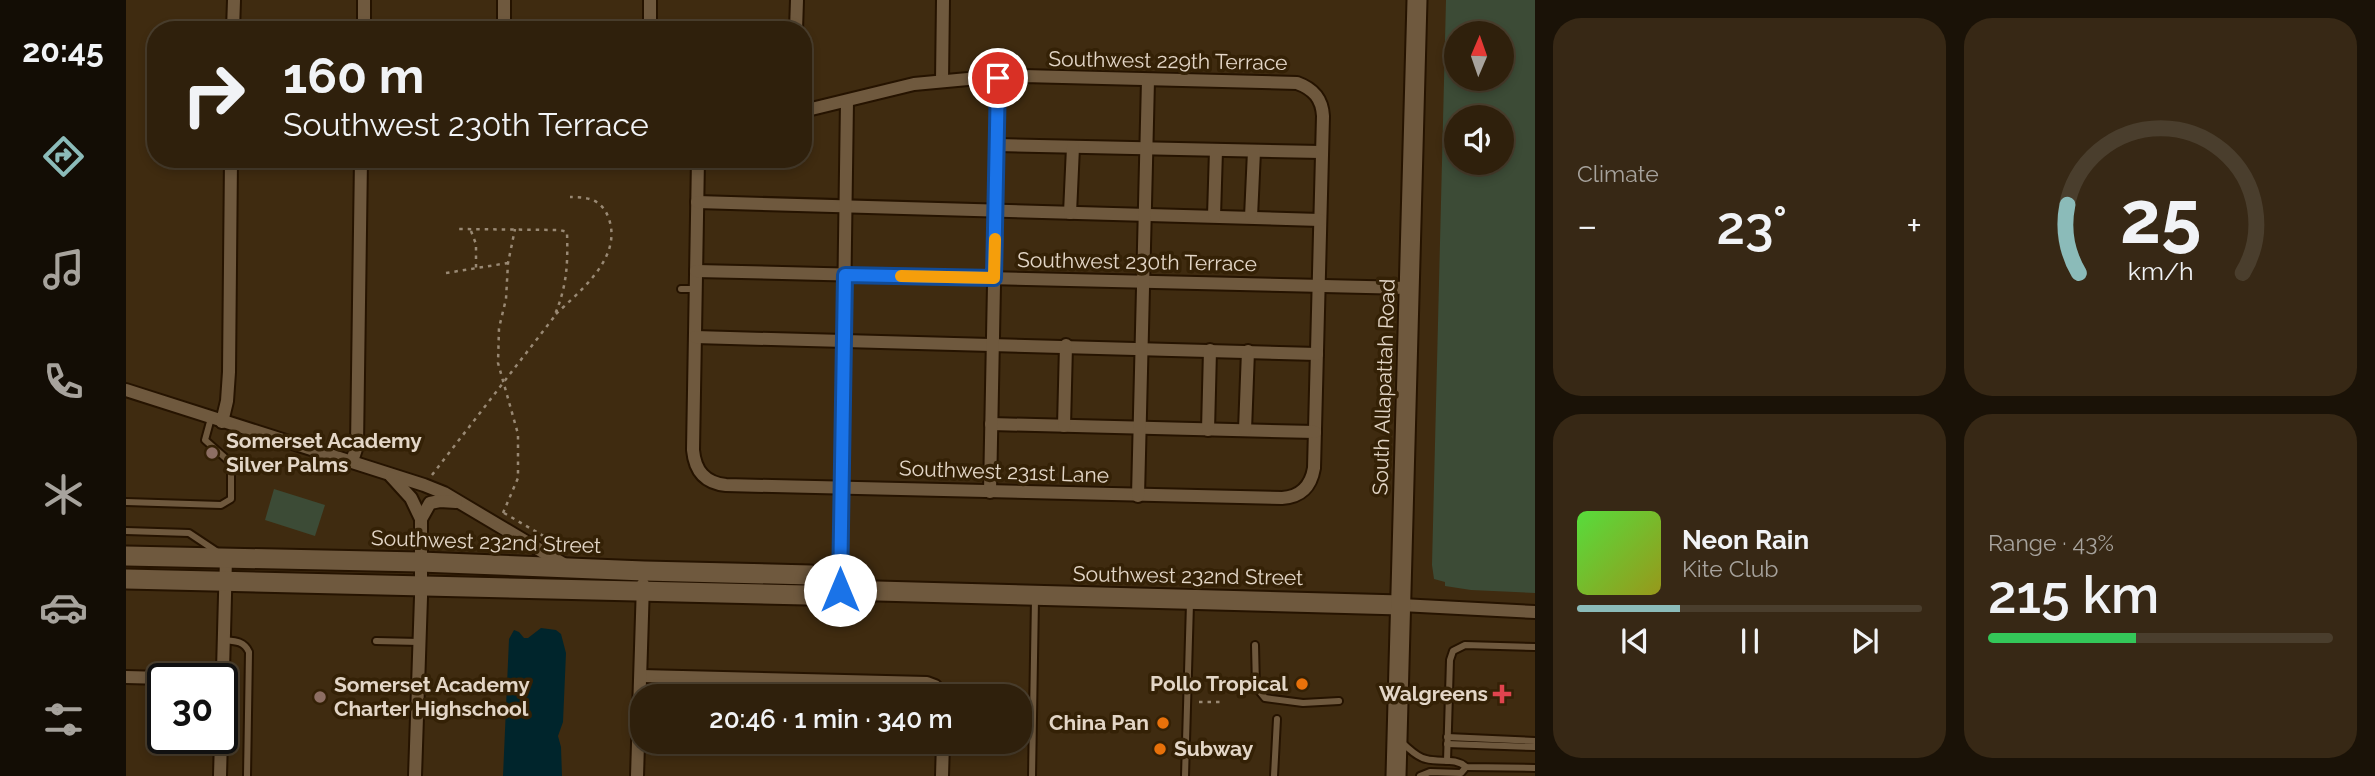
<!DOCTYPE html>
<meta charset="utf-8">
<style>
:root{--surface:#2f200c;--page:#372815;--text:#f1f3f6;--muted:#a7a39d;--line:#4a3e2d;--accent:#8bbbb9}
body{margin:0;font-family:Raleway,sans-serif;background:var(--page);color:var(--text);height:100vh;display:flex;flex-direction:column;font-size:26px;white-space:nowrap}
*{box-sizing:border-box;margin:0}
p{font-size:23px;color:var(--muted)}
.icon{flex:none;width:38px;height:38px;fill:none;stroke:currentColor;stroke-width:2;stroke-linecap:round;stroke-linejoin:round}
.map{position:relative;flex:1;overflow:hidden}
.drawer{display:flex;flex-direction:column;gap:18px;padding:18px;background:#1a1207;width:840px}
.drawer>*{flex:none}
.banner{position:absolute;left:21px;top:21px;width:665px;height:147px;border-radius:28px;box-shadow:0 4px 10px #0003,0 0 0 2px var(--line);background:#2f200c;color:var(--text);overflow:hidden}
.needle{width:46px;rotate:2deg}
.controls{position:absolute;left:1318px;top:21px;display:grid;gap:14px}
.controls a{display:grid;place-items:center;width:70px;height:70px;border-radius:50%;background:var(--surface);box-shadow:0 4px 10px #0003,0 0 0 2px var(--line);font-size:35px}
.speed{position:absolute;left:21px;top:663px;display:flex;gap:14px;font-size:35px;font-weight:700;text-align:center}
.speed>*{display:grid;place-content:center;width:91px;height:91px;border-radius:50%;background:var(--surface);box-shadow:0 4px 10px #0003,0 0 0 2px var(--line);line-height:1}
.speed .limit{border:4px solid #111;border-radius:10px;background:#fff;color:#111}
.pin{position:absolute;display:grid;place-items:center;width:60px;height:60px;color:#fff;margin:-30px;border:4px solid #fff;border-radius:50%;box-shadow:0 2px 7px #0007}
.me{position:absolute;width:77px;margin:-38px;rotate:0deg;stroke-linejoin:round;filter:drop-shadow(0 0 5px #0008)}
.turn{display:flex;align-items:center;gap:24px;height:147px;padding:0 21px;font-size:32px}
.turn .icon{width:91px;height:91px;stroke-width:2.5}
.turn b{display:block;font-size:49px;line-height:60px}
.big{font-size:52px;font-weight:600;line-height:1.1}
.drawer .widget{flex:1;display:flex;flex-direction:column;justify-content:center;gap:10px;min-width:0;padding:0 24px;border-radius:28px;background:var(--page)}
.drawer .dial{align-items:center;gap:0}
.dial svg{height:182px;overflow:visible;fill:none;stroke:var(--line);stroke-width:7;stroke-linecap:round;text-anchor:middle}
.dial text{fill:var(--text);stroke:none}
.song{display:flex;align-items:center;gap:21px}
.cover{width:84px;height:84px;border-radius:10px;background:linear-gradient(135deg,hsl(110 70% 55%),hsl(60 70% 35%))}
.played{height:7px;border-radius:4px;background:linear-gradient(90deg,var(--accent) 30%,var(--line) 30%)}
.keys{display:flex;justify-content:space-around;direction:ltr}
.heat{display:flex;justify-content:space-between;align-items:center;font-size:38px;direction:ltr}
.charge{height:10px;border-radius:5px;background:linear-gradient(90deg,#34c759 43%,var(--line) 0)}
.drawer .tiles{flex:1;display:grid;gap:18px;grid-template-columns:repeat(2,1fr)}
.trip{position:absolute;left:504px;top:684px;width:402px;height:70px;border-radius:28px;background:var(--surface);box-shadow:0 4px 10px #0003,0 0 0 2px var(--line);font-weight:600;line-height:70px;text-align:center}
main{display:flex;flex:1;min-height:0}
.tabs{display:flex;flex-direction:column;width:126px;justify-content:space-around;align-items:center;background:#130d05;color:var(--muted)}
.tabs .icon{width:49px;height:49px}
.tabs .selected{color:var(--accent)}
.tabs b{font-size:32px;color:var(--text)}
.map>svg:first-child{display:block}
</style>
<main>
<nav class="tabs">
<b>20:45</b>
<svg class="icon selected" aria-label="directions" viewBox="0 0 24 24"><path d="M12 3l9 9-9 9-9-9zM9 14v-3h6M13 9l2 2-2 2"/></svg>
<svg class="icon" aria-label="music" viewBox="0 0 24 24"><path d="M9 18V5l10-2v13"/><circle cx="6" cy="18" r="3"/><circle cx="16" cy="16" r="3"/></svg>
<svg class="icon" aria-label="phone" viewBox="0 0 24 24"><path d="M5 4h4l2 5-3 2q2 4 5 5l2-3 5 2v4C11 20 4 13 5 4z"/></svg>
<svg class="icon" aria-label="climate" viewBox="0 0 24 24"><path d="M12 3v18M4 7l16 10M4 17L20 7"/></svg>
<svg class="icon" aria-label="car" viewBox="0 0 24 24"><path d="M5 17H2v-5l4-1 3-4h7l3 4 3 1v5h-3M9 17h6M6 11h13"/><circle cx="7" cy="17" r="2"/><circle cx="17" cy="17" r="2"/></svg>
<svg class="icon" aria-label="filters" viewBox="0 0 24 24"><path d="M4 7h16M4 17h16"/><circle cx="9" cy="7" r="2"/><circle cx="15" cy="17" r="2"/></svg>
</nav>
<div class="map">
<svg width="1409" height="776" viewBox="0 0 1409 776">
<rect width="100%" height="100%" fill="#3f2b10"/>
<g fill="#3c4b36" fill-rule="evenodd">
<path d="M1320 0H1409V593L1345 590 1319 586V582L1308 579 1306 565ZM1330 33H1376V79H1330ZM1376 117V163H1330V117Z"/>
<polygon points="148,489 199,505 189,536 139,520"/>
</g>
<polygon fill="#00252c" points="415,628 430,630 435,634 440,653 437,722 432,736 435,747 436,776 377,776 383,639 388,630 393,632 398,638 402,638"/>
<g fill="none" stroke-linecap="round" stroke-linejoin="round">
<defs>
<g id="lane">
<polyline points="555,289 569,289"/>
<polyline points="0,502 95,505 105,499 105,463 79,440 85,418"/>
<polyline points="0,531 63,533 93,553"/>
<path d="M98 640C109 641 118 641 123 652L121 776"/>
<polyline points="250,641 293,642"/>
<polyline points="1129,645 1130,687 1139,698 1177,703 1213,701"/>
<polyline points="1321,737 1409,741"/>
<path d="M1275 742C1283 748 1290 757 1300 759 1314 763 1329 757 1340 767L1409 768"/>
<polyline points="1321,744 1409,747"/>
<polyline points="1321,761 1324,660 1327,651 1339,645 1409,647"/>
<polyline points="906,776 909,599"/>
<polyline points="1059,776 1064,603"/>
<polyline points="1148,776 1151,719"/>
<polyline points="1294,776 1304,772 1335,773 1340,767"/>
</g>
<g id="street">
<polyline points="107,30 108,0"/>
<polyline points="238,30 238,0"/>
<polyline points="378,30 378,0"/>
<polyline points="524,30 524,0"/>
<polyline points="670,30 671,0"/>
<polyline points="816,81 817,0"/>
<polyline points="871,145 1195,152"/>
<path d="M572 159 567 450C569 471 579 483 600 485L1156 498C1175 497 1185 486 1188 468L1197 116C1196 99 1188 89 1171 83L897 76 842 79 788 84 677 111"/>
<polyline points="571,202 1194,220"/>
<polyline points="944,213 947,147"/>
<polyline points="1088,216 1090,150"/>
<polyline points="1125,217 1128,151"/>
<polyline points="570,271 1283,288"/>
<polyline points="569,337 1191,354"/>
<polyline points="0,390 298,485 318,493 439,565"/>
<polyline points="96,422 101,401 103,372 105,159"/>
<polyline points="865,424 1189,432"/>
<polyline points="938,426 940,345"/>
<polyline points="1082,430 1084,350"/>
<polyline points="1119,430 1122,351"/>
<polyline points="226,461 231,446 235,159"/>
<polyline points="265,476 285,498 295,519 295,597 289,776"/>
<polyline points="864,492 872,77"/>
<polyline points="1012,496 1022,80"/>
<polyline points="295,519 304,503 314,501 330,502"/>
<polyline points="714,590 721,101"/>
<polyline points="1275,605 1409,612"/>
<polyline points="515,676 801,683 809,686 816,696"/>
<polyline points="0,677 76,679"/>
<polyline points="96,708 100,558"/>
<polyline points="94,776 95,738"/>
<polyline points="511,776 517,584"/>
<polyline points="816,776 817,742"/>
</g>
<g id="secondary">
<polyline points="0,556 294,562 518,571 685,575 714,590"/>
<polyline points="0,579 680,595 714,590 1275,605"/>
<polyline points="1270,776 1291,0"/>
</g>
</defs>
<use href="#lane" stroke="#251300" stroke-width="10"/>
<use href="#street" stroke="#251300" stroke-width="16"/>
<use href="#secondary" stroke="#251300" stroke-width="23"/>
<g stroke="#998974" stroke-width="2.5" stroke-dasharray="3.5 5" stroke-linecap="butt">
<polyline points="345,231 350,244 350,268"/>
<polyline points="320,273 382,263"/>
<path d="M430 314C455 290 496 258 483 219 476 199 462 197 444 197"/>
<path d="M306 475 428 317C441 286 442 265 441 232L434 230 329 229"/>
<polyline points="377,513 392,478 392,434 372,363 373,328 380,299 382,263 389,229"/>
<polyline points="378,513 421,538"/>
<polyline points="434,547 448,552"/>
<polyline points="1073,702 1097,702"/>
</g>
<use href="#lane" stroke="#6f593e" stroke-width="6"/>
<use href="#street" stroke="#6f593e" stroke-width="12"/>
<use href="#secondary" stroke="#6f593e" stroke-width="19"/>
</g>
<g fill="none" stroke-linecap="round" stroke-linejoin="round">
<defs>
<polyline id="route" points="714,590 719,275 868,278 872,78"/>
</defs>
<use href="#route" stroke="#114b97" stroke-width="18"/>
<use href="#route" stroke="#1a73e8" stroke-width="12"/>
<polyline stroke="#f59e0b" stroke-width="12" points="775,276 868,278 869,239"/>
</g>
<g fill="#8d6e63" stroke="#342106" stroke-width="2.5">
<circle cx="86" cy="453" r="7"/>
<circle cx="194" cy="697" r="7"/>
</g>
<g fill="#e8710a" stroke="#342106" stroke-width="2.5">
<circle cx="1176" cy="684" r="7"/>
<circle cx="1037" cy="723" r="7"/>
<circle cx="1034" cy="749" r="7"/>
</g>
<path fill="#e0444e" stroke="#342106" stroke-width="2.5" d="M1372.5 683.5h7v7h7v7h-7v7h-7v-7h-7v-7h7z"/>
<g text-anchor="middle" stroke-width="7" stroke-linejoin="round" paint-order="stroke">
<g font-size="21" fill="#e3d6c7" stroke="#342106">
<text transform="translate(1042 61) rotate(1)" y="7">Southwest 229th Terrace</text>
<text transform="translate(1011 262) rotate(1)" y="7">Southwest 230th Terrace</text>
<text transform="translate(1258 387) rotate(-88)" y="7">South Allapattah Road</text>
<text transform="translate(878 472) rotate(2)" y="7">Southwest 231st Lane</text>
<text transform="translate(360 542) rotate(2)" y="7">Southwest 232nd Street</text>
<text transform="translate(1062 576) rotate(1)" y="7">Southwest 232nd Street</text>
</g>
<g font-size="21" font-weight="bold" fill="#e3d6c7" stroke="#342106" text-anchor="start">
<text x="100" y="448">Somerset Academy<tspan x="100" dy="24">Silver Palms</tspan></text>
<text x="1162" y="691" text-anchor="end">Pollo Tropical</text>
<text x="208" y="692">Somerset Academy<tspan x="208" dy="24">Charter Highschool</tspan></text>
<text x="1362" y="701" text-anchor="end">Walgreens</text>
<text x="1023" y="730" text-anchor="end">China Pan</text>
<text x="1048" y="756">Subway</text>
</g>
</g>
</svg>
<div class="controls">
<a><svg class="needle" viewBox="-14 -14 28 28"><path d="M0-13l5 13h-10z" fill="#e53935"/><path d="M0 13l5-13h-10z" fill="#a7a39d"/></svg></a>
<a><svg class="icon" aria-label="sound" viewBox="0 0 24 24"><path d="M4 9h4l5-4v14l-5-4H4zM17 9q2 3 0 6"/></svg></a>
</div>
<div class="speed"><div class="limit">30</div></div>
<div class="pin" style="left:872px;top:78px;background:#d93025"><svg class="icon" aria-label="arrive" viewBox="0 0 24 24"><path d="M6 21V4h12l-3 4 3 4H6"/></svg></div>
<svg class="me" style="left:714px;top:590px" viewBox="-20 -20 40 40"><circle r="19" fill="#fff"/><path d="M0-13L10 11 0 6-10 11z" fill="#1a73e8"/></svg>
<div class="trip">20:46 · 1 min · 340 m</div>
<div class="banner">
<div class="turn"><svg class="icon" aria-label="right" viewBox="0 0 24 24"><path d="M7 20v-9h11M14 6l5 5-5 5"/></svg><div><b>160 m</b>Southwest 230th Terrace</div></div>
</div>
</div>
<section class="drawer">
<div class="tiles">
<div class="widget"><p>Climate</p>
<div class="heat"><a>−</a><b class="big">23°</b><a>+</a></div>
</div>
<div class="widget dial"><svg viewBox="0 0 100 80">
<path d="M14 69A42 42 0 1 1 86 69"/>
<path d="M14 69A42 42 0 0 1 9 39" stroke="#8bbbb9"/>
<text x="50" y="56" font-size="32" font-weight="700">25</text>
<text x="50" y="72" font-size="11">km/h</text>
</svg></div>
<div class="widget">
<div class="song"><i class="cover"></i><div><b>Neon Rain</b><p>Kite Club</p></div></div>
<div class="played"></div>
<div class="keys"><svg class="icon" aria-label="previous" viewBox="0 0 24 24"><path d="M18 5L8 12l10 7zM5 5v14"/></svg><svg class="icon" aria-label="pause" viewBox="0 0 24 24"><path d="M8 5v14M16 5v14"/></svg><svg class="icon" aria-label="next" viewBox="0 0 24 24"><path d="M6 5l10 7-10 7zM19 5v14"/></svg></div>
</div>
<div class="widget"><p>Range · 43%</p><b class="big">215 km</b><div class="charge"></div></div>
</div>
</section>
</main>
